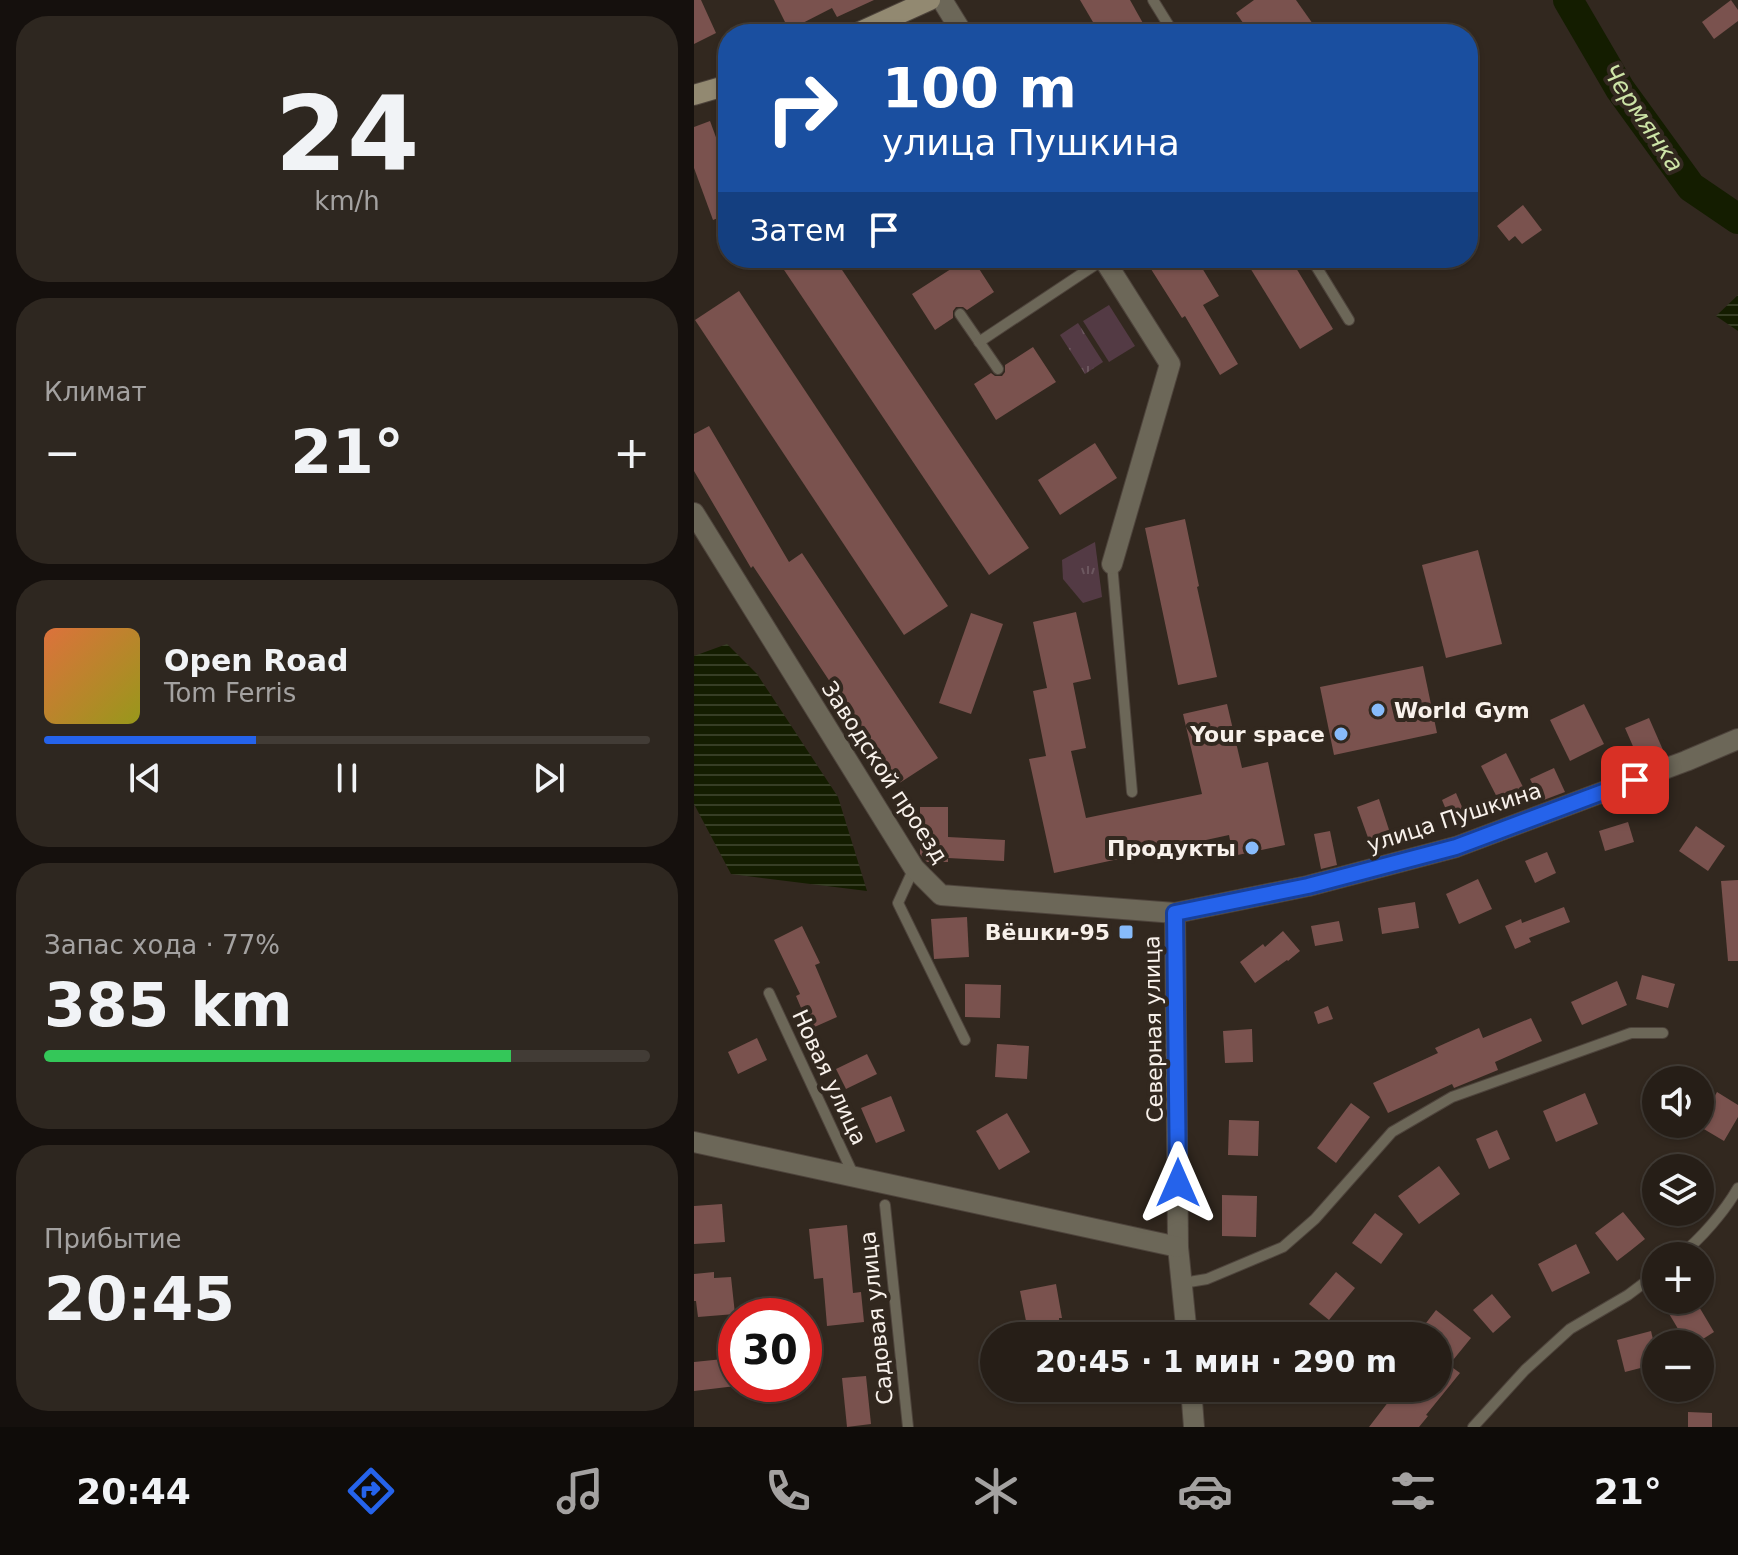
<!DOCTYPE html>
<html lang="ru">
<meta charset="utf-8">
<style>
:root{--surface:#261e17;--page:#2e2720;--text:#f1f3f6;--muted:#a4a2a1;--line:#423c36;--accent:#2563eb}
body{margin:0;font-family:"DejaVu Sans",sans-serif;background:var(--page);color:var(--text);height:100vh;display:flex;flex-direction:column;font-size:30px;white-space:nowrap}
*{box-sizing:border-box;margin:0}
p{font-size:26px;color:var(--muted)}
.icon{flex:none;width:44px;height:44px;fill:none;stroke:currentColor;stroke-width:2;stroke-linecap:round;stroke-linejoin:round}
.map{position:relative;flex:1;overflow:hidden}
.details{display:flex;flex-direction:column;gap:16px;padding:16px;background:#15100d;width:694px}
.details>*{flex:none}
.top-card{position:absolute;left:24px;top:24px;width:760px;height:244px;border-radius:32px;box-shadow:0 2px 6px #0004,0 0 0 2px var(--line);background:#1a4fa0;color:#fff;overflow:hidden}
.tools{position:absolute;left:948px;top:1066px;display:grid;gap:16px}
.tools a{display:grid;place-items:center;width:72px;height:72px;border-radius:50%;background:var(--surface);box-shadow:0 2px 6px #0004,0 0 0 2px var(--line);font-size:40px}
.speed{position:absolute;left:24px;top:1298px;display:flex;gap:16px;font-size:40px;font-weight:700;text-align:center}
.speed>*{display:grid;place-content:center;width:104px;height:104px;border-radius:50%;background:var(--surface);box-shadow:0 2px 6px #0004,0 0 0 2px var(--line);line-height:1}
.speed .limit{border:12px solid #d22;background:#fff;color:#111}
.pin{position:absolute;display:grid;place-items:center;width:68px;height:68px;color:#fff;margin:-34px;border-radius:16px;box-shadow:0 4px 12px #0006}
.me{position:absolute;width:88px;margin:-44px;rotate:0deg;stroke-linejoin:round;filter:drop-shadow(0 0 6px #0008)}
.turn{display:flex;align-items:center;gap:28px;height:168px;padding:0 32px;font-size:36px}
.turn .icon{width:104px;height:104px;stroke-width:2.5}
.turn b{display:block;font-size:56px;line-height:68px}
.then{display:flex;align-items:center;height:76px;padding:0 32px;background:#0003;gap:16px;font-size:30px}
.big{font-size:60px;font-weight:700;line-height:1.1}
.details .card{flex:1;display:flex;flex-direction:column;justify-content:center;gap:12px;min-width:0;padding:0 28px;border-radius:32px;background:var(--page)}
.details .dial{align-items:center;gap:0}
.dial b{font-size:104px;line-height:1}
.song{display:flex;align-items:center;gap:24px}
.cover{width:96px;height:96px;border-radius:12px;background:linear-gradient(135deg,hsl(20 70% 55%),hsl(60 70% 35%))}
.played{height:8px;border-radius:4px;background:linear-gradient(90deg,var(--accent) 35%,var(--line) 35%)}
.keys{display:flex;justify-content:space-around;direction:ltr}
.heat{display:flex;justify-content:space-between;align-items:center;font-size:44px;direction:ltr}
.charge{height:12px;border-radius:6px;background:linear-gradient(90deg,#34c759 77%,var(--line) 0)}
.trip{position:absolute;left:286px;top:1322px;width:472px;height:80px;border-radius:40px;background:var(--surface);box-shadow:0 2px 6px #0004,0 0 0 2px var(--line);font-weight:700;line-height:80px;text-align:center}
.tab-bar{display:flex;height:128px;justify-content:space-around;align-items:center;background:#0f0c09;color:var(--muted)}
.tab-bar .icon{width:56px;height:56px}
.tab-bar .selected{color:var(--accent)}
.tab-bar b{font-size:36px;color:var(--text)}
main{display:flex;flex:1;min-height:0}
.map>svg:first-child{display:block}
</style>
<main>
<section class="details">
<div class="card dial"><b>24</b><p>km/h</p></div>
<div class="card"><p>Климат</p>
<div class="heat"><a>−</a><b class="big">21°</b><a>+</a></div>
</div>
<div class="card">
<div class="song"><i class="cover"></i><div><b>Open Road</b><p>Tom Ferris</p></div></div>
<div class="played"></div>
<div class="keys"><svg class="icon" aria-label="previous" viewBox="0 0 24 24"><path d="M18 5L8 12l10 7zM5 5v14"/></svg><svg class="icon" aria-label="pause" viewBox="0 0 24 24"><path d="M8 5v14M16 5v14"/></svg><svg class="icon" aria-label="next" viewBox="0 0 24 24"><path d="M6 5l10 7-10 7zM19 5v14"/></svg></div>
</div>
<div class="card"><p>Запас хода · 77%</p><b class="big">385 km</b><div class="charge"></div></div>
<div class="card"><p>Прибытие</p><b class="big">20:45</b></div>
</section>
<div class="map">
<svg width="1044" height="1427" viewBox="0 0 1044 1427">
<defs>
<pattern id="grass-tufts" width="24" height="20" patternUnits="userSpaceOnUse" patternTransform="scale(2)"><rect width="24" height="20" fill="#533a44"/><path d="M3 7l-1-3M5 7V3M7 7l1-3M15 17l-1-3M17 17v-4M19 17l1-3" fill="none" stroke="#6c575f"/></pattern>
<pattern id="water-rules" width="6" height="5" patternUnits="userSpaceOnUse" patternTransform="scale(2)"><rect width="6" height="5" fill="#141d00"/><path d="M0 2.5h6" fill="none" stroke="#373e25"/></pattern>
</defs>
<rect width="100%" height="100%" fill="#32281f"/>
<g fill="url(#grass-tufts)">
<polygon points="384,323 409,362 391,374 366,335"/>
<polygon points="401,542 408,597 389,603 369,579 368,560"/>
</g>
<polygon fill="#533a44" points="415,305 441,346 415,362 389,321"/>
<g fill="url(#water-rules)">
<polygon points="1044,295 1044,331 1022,316"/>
<polygon points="33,644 63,674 144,797 173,891 37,874 0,804 0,656"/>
</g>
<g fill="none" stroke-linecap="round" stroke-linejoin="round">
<polyline stroke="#141d00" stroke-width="30" points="874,0 926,89 997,187 1044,219"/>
</g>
<g fill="#7a524e">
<polygon points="0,0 7,0 22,33 0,44"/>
<polygon points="80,0 180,0 143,17 138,8 95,30"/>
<polygon points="386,0 436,0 455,34 406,34"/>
<polygon points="560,0 602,0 626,34 557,34 542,13"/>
<polygon points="1037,0 1044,10 1044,21 1020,39 1008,22"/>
<polygon points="16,121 34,170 34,214 19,220 0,168 0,127"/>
<polygon points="829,205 848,230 828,244 821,236 815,241 803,226"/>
<polygon points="82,258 140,258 335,548 295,575"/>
<polygon points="274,258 278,258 300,292 273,310 269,307 262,307 259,311 259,318 241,330 218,294"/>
<polygon points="450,258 502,258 525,296 509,305 544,364 526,375 491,316 488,318"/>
<polygon points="550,258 596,258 639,329 606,349"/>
<polygon points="45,291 254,606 210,635 1,320"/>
<polygon points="339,347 362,382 302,420 280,384 297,373 301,376 308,376 311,372 311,365"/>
<polygon points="15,426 95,562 108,553 244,758 204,784 59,566 57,568 0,471 0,434"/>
<polygon points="401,443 423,478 366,515 344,480"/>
<polygon points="491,519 505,586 503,587 523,677 484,685 451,528"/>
<polygon points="784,550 808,644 752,658 728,565"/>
<polygon points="382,612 397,679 379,683 392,748 377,751 392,818 508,794 489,714 533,704 548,768 574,762 591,845 539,856 535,835 360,873 335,759 352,756 339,691 353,688 339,622"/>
<polygon points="277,613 309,624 277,714 245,703"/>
<polygon points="729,666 743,733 640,755 626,687"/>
<polygon points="890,704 910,744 876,761 856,720"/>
<polygon points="955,718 969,750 945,760 931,728"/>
<polygon points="812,753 832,793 807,805 787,766"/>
<polygon points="860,768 871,792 847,801 836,779"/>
<polygon points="762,793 775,823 760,829 748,800"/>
<polygon points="685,799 698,839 677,846 663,807"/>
<polygon points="226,807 254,807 254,837 311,840 310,861 254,858 254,862 233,862 226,854"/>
<polygon points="934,822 940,842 911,851 905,831"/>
<polygon points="1002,826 1031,846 1014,871 985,851"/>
<polygon points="636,831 643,865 627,869 620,834"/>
<polygon points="853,852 862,873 841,883 831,861"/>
<polygon points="784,879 798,909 765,924 752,894"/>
<polygon points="1044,880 1044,961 1034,961 1027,881"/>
<polygon points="721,902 725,928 688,934 684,908"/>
<polygon points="870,907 876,922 835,938 837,942 821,949 811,926 827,919 828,923"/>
<polygon points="273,917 275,957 240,959 237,919"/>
<polygon points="645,921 649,941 621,946 617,926"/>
<polygon points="108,926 126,963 121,965 143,1017 116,1029 102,996 106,994 80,940"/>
<polygon points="589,931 606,951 594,961 593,960 561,983 546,962 569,944 571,947"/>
<polygon points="948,975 981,984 974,1008 942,999"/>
<polygon points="923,981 933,1005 888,1025 877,1002"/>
<polygon points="271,984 307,985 306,1018 271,1017"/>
<polygon points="634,1006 639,1019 624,1024 620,1012"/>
<polygon points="837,1018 848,1041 801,1062 804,1070 760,1088 758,1084 694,1113 679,1083 744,1053 741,1048 785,1028 789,1038"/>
<polygon points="558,1029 559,1062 531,1063 529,1031"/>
<polygon points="63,1038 73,1060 44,1074 34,1052"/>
<polygon points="303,1044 335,1046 333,1079 301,1077"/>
<polygon points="173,1054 183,1074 152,1089 142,1069"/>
<polygon points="1023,1092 1044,1105 1044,1117 1030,1141 1003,1125 1006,1124"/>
<polygon points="891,1093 904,1124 862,1142 849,1111"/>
<polygon points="197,1096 211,1131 182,1143 167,1108"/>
<polygon points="657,1103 676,1117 642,1163 623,1148"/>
<polygon points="313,1113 336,1152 305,1170 282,1131"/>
<polygon points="535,1120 565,1121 564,1156 534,1155"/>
<polygon points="803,1130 816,1159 795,1169 782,1139"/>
<polygon points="745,1166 766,1194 725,1224 704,1196"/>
<polygon points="528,1195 563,1196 562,1237 528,1236"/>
<polygon points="28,1204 31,1242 0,1244 0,1206"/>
<polygon points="929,1212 951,1239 936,1251 935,1248 936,1251 923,1261 901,1233"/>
<polygon points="681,1213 709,1234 687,1264 658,1243"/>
<polygon points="153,1225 159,1293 167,1292 170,1322 133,1326 129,1278 120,1279 115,1229"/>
<polygon points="882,1244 896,1273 858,1292 844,1264"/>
<polygon points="20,1272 20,1278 37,1277 41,1314 4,1317 2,1301 0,1301 0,1274"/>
<polygon points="642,1272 661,1288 635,1320 615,1304"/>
<polygon points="362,1284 368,1318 365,1318 366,1336 335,1336 326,1291"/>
<polygon points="798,1294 817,1317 799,1333 779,1310"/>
<polygon points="994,1300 1001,1300 1020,1332 1001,1344 993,1344 974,1312"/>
<polygon points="742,1310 777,1338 755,1365 766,1373 732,1415 734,1416 725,1427 675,1427 705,1388 744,1388 744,1333 732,1323"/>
<polygon points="957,1331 962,1352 962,1364 931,1372 923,1340"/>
<polygon points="39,1358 42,1386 0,1391 0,1362"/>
<polygon points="172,1376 177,1424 153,1427 148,1378"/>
<polygon points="994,1412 1018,1413 1018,1427 994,1427"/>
</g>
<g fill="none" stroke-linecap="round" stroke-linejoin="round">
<defs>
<g id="lane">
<polyline points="459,0 480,34"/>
<polyline points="617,258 655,320"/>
<polyline points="266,314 304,369"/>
<polyline points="285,342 410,259"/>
<polyline points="418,564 438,792"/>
<polyline points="220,868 204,903 271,1040"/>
<polyline points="75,993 160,1176"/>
<polyline points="191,1205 214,1427"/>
<path d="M985 1256C1006 1240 1031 1211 1044 1188"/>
<polyline points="489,1283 513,1279 589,1247 621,1219 698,1132 758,1097 937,1033 969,1033"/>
<polyline points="779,1427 831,1370 876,1329 934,1295 962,1274"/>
</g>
<g id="street">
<polyline points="248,0 269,34"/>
<polyline points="409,258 476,364 418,564"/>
<polyline points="0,513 220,868 247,895 481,913 614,886 762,847 992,761 1044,739"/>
<polyline points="481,913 484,1247 493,1336"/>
<polyline points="0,1142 484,1247"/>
<polyline points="497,1388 500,1427"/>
</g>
<g id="secondary">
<polyline points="161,34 236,0"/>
<polyline points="0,95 34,85"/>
</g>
</defs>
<use href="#lane" stroke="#4e443c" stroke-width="12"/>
<use href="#street" stroke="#4e443c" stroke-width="22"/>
<use href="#secondary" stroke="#4e443c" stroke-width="22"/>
<use href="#lane" stroke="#6c6758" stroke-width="10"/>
<use href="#street" stroke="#6c6758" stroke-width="20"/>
<use href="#secondary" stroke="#928971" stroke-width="20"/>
</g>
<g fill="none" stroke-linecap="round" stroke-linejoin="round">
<defs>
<polyline id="route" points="484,1183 481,913 614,886 762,847 941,780"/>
</defs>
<use href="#route" stroke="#184099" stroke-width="20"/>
<use href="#route" stroke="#2563eb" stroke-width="14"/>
</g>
<g fill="#87bbfb" stroke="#32281f" stroke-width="3">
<circle cx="684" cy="710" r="8"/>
<circle cx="647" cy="734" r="8"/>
<circle cx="558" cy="848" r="8"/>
<rect x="424" y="924" width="16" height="16" rx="4"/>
</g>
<g text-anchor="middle" stroke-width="8" stroke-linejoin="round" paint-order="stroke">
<g font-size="22" font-weight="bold" fill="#f8f1eb" stroke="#32281f" text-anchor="end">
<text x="700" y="718" text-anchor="start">World Gym</text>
<text x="631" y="742">Your space</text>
<text x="542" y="856">Продукты</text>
<text x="416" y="940">Вёшки-95</text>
</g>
<g font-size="22" fill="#f8f1eb" stroke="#32281f">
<text transform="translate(191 772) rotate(57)" y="8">Заводской проезд</text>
<text transform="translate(760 817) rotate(-18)" y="8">улица Пушкина</text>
<text transform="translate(459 1029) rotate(-91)" y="8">Северная улица</text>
<text transform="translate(136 1077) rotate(65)" y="8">Новая улица</text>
<text transform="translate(182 1318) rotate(-96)" y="8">Садовая улица</text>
</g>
<g font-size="24" font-style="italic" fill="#cde4a7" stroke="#32281f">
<text transform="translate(949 118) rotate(56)" y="8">Чермянка</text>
</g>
</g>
</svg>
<div class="tools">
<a><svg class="icon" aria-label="sound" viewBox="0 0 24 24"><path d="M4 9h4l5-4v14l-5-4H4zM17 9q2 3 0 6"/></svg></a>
<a><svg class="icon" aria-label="layers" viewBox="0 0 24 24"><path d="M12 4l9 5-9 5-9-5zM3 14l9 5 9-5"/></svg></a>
<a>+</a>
<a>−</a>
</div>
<div class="speed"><div class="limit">30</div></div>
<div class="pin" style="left:941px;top:780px;background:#d93025"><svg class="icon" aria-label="arrive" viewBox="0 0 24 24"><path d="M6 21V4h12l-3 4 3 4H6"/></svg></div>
<svg class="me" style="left:484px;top:1183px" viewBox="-20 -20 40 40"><path d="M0-17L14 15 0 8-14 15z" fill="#2563eb" stroke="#fff" stroke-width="4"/></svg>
<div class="trip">20:45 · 1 мин · 290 m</div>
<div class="top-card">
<div class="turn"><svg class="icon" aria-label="right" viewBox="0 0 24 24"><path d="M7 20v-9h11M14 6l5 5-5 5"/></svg><div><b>100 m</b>улица Пушкина</div></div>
<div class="then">Затем<svg class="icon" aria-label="arrive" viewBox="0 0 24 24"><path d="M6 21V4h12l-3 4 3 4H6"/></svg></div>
</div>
</div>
</main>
<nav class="tab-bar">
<b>20:44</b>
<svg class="icon selected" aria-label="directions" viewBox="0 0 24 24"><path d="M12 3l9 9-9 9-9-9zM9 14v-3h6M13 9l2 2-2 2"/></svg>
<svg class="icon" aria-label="music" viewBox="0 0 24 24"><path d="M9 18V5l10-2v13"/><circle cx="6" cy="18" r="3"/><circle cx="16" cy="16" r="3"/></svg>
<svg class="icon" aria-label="phone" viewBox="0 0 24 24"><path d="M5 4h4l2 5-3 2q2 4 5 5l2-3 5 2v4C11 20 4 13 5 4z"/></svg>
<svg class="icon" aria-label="climate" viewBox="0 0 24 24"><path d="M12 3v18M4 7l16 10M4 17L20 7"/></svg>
<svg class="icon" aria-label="car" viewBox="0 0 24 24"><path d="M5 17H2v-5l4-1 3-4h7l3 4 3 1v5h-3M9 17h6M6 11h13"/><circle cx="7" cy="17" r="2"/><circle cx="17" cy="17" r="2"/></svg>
<svg class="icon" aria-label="filters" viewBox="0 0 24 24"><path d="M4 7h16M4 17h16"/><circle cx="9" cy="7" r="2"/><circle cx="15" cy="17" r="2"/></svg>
<b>21°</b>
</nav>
